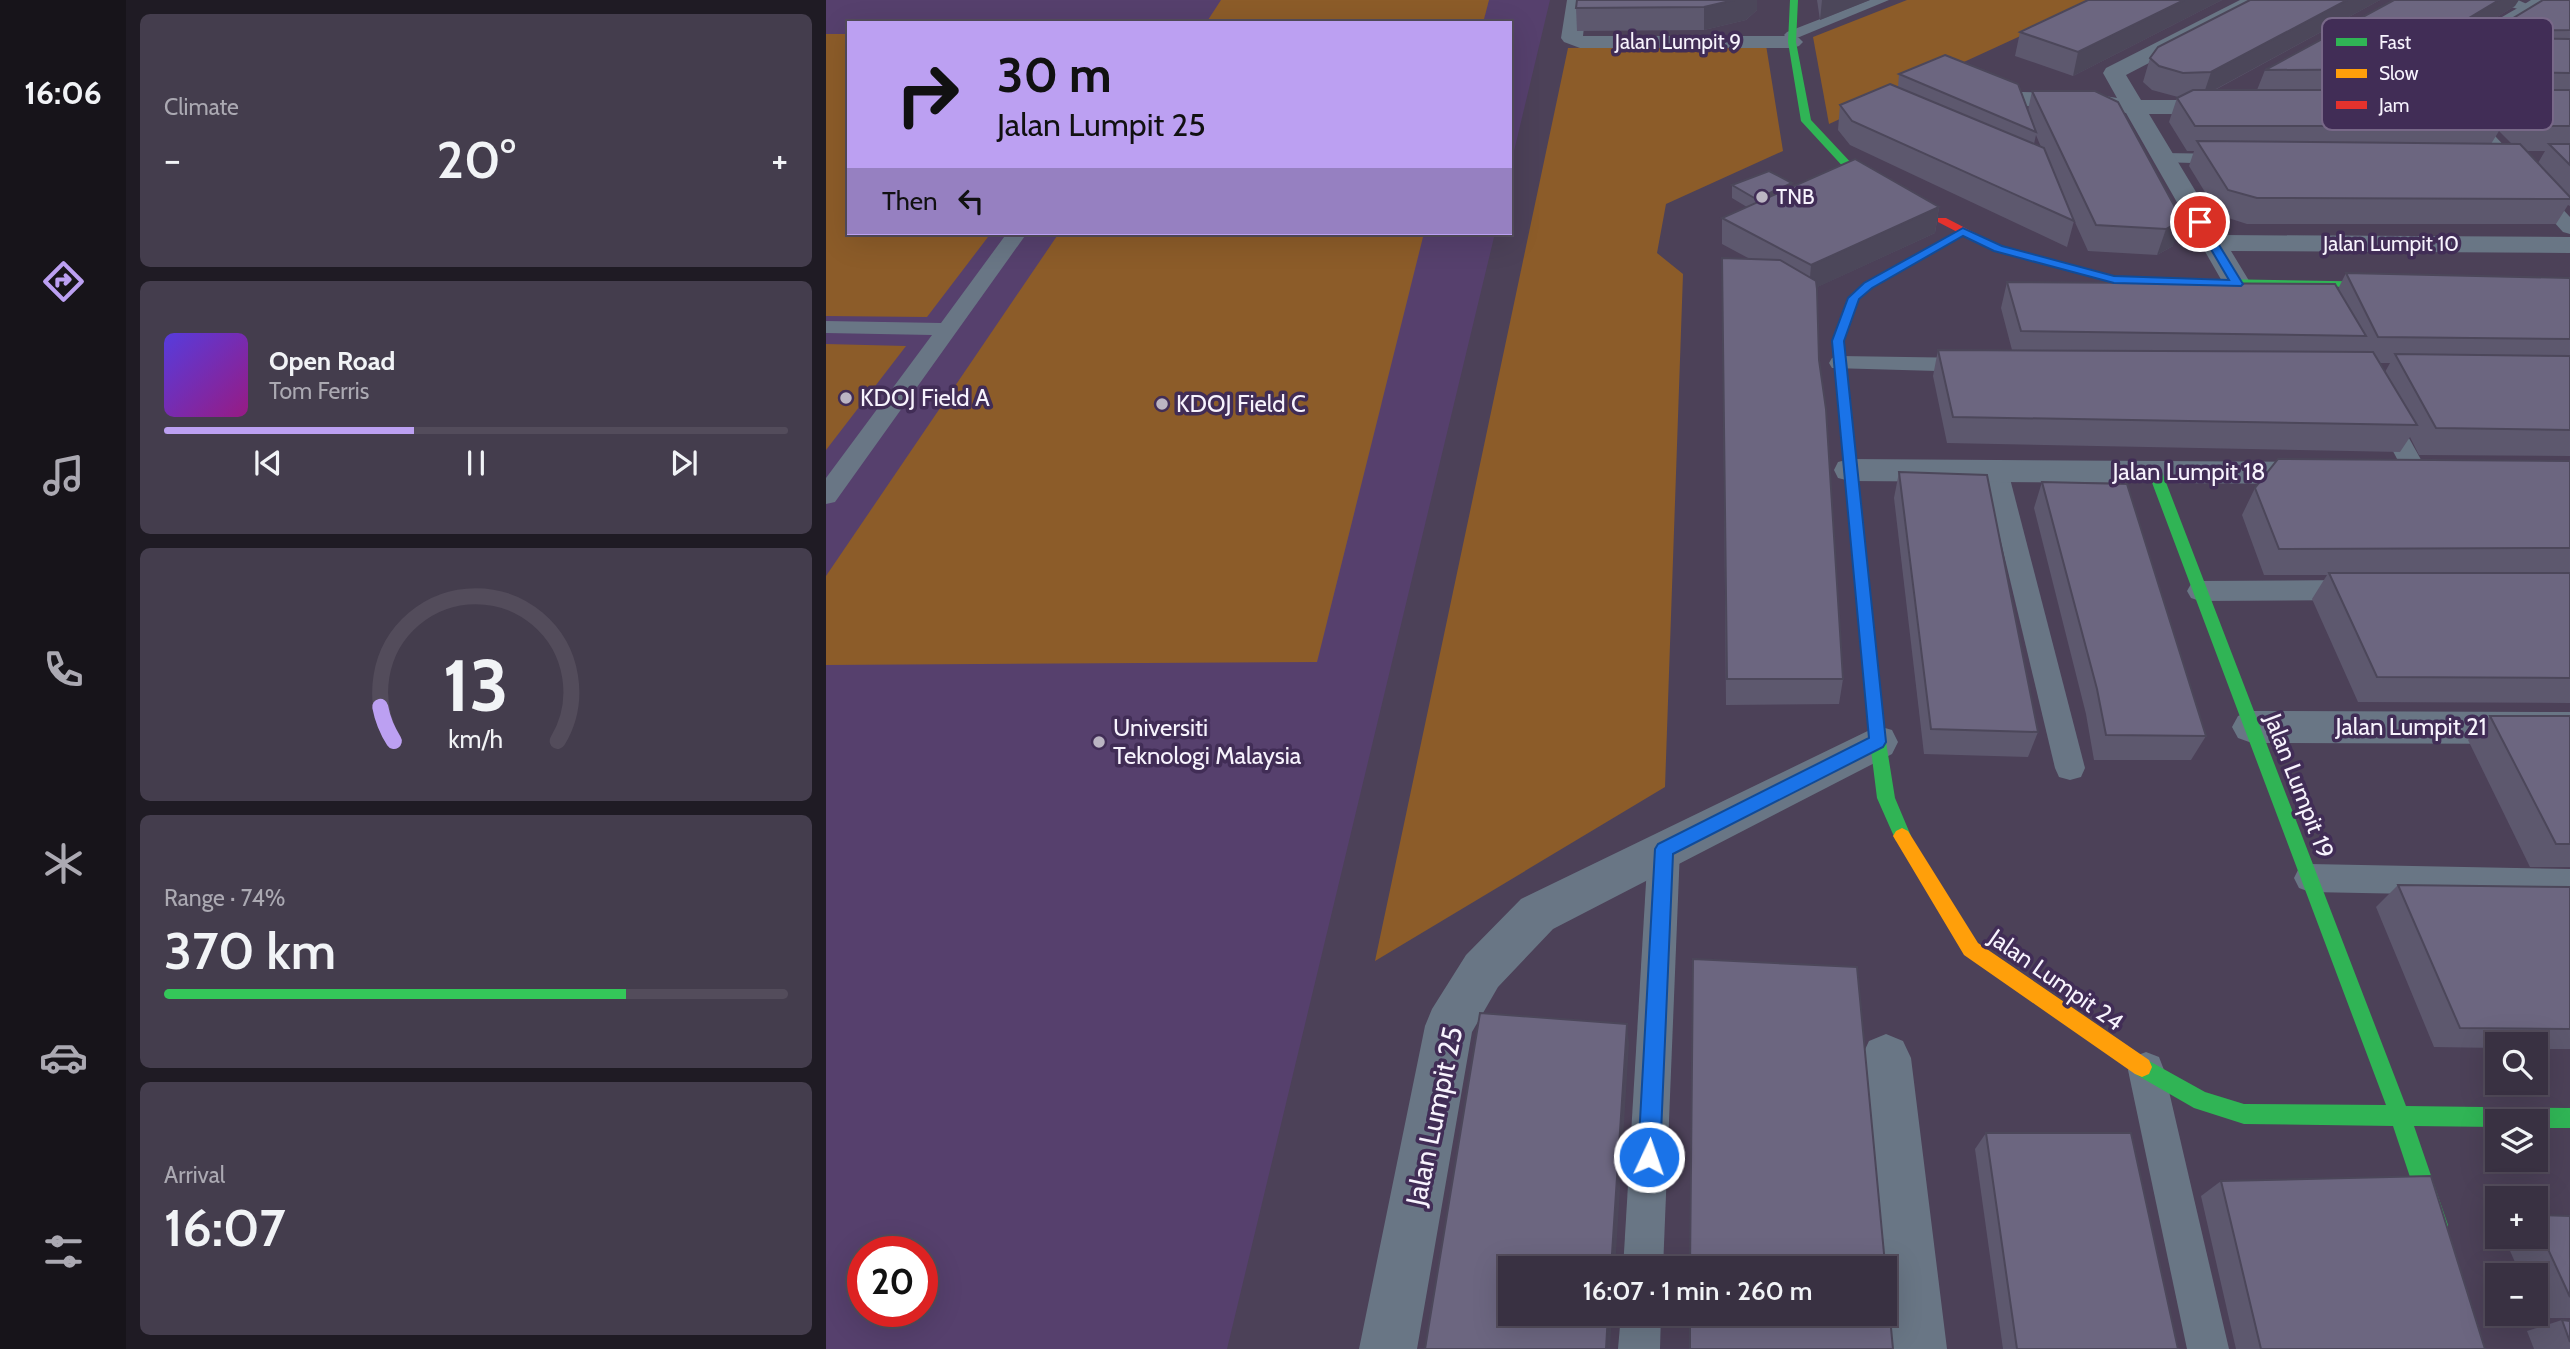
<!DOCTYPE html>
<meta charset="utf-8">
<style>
:root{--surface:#393142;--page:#443d4d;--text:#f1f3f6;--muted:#aba9b2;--line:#534c5b;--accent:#bca0f2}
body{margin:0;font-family:Cabin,sans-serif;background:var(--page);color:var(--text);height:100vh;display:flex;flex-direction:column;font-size:26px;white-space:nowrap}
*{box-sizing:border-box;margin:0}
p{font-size:23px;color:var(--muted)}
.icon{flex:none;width:38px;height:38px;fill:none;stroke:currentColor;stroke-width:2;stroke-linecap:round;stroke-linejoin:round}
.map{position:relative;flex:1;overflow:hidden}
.details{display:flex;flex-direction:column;gap:14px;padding:14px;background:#1f1b24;width:700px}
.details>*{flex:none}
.guide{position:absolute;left:21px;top:21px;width:665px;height:214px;border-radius:0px;box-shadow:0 7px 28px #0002,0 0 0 2px var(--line);background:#bca0f2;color:#111;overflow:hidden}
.tools{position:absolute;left:1659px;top:1032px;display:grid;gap:14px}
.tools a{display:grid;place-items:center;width:63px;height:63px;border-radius:0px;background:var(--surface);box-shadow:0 7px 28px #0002,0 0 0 2px var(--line);font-size:35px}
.speed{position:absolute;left:21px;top:1236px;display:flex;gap:14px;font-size:35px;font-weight:700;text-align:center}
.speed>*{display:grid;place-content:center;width:91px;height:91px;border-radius:50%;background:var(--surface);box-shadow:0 7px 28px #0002,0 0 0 2px var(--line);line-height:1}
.speed .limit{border:10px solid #d22;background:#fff;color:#111}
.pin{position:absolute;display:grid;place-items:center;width:60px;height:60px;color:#fff;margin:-30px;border:4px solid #fff;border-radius:50%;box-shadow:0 2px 7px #0007}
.me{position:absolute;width:77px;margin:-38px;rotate:3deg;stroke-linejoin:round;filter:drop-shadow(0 0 5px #0008)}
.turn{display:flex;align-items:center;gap:24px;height:147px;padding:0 35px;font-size:32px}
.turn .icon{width:91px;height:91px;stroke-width:2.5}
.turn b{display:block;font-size:49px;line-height:60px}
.then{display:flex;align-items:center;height:66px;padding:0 35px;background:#0003;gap:14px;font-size:26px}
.big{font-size:52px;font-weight:600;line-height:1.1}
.details .widget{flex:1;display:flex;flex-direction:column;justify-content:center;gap:10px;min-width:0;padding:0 24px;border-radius:10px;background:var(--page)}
.details .dial{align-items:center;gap:0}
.dial svg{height:182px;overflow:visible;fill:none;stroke:var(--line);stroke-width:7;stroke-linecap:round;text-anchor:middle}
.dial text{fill:var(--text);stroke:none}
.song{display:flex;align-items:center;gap:21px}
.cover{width:84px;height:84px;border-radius:10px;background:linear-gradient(135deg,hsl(250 70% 55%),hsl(310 70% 35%))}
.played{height:7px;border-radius:4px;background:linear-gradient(90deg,var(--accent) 40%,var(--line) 40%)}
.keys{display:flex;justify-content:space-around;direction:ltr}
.heat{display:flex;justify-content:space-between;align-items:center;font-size:38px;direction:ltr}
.charge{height:10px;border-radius:5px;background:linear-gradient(90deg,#34c759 74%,var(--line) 0)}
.trip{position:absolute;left:672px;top:1256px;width:399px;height:70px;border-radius:0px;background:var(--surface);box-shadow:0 7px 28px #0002,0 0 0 2px var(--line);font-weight:600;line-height:70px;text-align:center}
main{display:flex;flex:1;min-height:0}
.menu{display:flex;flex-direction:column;width:126px;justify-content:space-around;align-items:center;background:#17141a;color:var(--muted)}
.menu .icon{width:49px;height:49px}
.menu .on{color:var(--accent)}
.menu b{font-size:32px;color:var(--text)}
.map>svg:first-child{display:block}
</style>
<main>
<nav class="menu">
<b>16:06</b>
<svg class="icon on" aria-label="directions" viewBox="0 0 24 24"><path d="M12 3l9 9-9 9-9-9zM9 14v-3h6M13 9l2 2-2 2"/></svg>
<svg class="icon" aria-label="music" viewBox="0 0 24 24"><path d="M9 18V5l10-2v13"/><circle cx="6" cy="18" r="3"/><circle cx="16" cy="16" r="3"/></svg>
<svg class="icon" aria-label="phone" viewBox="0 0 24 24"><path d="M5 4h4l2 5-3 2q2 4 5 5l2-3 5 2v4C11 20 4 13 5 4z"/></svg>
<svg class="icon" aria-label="climate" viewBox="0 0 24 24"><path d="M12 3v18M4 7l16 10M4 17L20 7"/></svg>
<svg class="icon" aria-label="car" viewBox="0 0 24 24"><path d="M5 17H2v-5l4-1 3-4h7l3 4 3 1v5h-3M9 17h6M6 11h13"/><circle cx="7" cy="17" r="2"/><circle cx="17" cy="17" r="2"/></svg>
<svg class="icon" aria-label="filters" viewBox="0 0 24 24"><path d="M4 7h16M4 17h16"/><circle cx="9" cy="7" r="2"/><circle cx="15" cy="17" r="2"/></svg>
</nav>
<section class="details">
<div class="widget"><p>Climate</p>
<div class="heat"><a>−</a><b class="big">20°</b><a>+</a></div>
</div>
<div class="widget">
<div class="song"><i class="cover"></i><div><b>Open Road</b><p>Tom Ferris</p></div></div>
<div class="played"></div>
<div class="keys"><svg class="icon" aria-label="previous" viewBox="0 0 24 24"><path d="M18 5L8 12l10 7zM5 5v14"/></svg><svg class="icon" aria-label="pause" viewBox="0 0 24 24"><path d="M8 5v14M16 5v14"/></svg><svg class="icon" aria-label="next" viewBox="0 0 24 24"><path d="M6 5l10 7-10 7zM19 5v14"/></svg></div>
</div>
<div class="widget dial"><svg viewBox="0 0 100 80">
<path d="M14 69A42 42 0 1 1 86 69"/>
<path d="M14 69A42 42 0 0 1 8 54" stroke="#bca0f2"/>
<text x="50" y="56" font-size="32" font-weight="700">13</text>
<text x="50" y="72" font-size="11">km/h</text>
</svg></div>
<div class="widget"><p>Range · 74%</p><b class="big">370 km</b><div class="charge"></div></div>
<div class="widget"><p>Arrival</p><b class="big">16:07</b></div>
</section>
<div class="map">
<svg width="1744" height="1349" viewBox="0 0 1744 1349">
<rect width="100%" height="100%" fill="#4c4158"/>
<path fill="#56406d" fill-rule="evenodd" d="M0 0H724L684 168V23H23V233H669L401 1349H0ZM37 1251H96V1311H37Z"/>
<g fill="#8c5c29">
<polygon points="395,0 663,0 657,23 380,23"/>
<polygon points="1081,0 1273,0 1003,124 987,37"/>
<polygon points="0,34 23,34 23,233 165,233 101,317 0,316"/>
<polygon points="940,45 957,151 840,204 831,253 857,274 839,787 549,961 742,48"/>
<polygon points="233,233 598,233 491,662 0,665 0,576"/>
<polygon points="0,344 80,346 0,450"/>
</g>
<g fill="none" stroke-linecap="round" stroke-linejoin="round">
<g fill="#697685" fill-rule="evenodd">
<polygon points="1043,0 1063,0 971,38 961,38 958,35 961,32"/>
<polygon points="1670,0 1692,0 1712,9 1705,13 1672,3"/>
<polygon points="1639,109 1645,110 1744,217 1744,234 1737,232 1633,118 1631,114"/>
<polygon points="1338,153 1402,154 1411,159 1402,164 1332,162 1329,158 1332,154"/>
<polygon points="181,233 201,233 9,502 0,504 0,478 106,335 0,333 0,321 115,323"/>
<polygon points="1014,356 1146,358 1154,360 1157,365 1154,370 1146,372 1006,368 1003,363 1006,358"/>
<polygon points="1559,408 1567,410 1570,415 1603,474 1599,480 1591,482 1583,480 1579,474 1548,415 1551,410"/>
<polygon points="1170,463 1178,465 1182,471 1259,768 1255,777 1244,780 1233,777 1229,768 1158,471 1162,465"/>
<polygon points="1528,580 1537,583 1541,590 1537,597 1528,600 1374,601 1365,598 1361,591 1365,584 1374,581"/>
<polygon points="838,835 849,839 854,849 837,1269 797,1269 822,849 827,839"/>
<polygon points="1484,864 1744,869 1744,897 1484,892 1473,888 1468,878 1473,868"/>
<polygon points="1320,1052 1333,1057 1338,1070 1403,1349 1361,1349 1302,1070 1307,1057"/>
<polygon points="795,1314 835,1314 834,1349 792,1349"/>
</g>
<g fill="#697685" fill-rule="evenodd">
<polygon points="741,0 761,0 757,36 966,36 973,38 977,42 973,46 966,48 754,48 738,42 735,38"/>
<polygon points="1414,0 1439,0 1436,4 1300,75 1315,100 1399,100 1407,102 1410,107 1407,112 1399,114 1323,114 1396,235 1744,237 1744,253 1405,251 1425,284 1421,290 1411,292 1401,290 1300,113 1261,107 1196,106 1188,104 1185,99 1188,94 1196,92 1261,93 1291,98 1277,73 1280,68"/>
<path d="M1705 0H1729L1636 62 1615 79C1621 91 1635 95 1642 106L1639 111C1618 116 1601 95 1592 78 1611 50 1675 19 1705 0Z"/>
<polygon points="1024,459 1491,462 1503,465 1507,473 1503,481 1491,484 1024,481 1012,478 1008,470 1012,462"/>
<polygon points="1426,711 1744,712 1744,744 1426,743 1412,738 1406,727 1412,716"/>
<polygon points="1052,726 1066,730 1072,742 1066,754 727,929 672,987 646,1032 591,1349 533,1349 599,1026 606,1009 640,955 695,899"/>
<polygon points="1060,1034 1077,1041 1085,1058 1121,1349 1063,1349 1059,1269 1056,1269 1035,1058 1043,1041"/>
</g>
<g fill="#30b455" fill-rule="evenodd">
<polygon points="964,0 972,0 970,42 985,120 1029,167 1068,188 1068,192 1060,192 1021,171 975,121 962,42"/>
<polygon points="1133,230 1142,232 1046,287 1033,299 1018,341 1060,742 1069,798 1085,836 1082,841 1076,844 1070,841 1051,798 1044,742 1006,341 1022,298 1038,283"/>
<polygon points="1391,279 1566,282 1572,285 1566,288 1387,284 1387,280"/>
<polygon points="1329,468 1336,472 1580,1106 1744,1108 1744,1128 1710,1128 1710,1122 1671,1122 1671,1127 1588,1126 1622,1225 1619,1233 1611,1236 1603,1233 1600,1225 1567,1126 1418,1124 1368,1108 1309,1074 1306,1067 1309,1060 1316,1057 1379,1092 1418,1104 1560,1105 1322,472"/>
</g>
<polygon fill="#ff9f0a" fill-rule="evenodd" points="1076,828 1082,831 1152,943 1323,1060 1326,1067 1323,1074 1316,1077 1309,1074 1138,955 1070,841 1067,836 1070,831"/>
<polygon fill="#e5322d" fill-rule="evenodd" points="1112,218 1120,218 1176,247 1288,277 1391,279 1397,282 1391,285 1288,283 1168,251 1112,222"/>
</g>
<g fill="#5d586e" fill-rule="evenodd">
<polygon points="751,0 931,0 931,10 920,20 878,30 751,31 750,8"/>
<polygon points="991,0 1044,0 994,20"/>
<polygon points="1262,0 1396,0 1247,76 1189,56 1194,32"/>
<path d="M1424 0H1554L1389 90H1431L1439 70 1689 6 1597 62 1609 69 1599 90 1659 109 1665 96 1624 82 1636 58 1658 47 1666 31 1744 0V206L1742 205 1730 224H1421L1393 215 1363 166 1368 151H1361L1343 122 1351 98 1352 97 1326 90 1317 82 1324 58ZM1673 131 1686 144H1665ZM1700 151H1719L1712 163Z"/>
<path d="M1073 74 1202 110 1206 91 1292 102 1347 246 1331 255 1262 251 1238 198 1248 221 1241 247 1024 145 1012 130 1014 105 1072 87ZM1210 135 1215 147 1208 144Z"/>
<polygon points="966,183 965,187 1113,207 1109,233 991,287 993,360 1017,679 1013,704 900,705 896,258 924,259 896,244 896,218 921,207 906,198 906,185"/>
<path d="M1520 273 1744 278V456L1593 455 1584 437 1574 452 1121 443 1107 376 1112 350H1186L1175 308 1181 282 1512 289ZM1553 363H1564L1559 372Z"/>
<polygon points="1744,461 1744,703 1532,702 1486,599 1501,575 1438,575 1416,515 1429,488"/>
<polygon points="1073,472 1212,732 1202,757 1098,754 1068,498"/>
<polygon points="1216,482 1380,736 1365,760 1268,760 1260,714 1208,508"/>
<polygon points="1664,716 1744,716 1744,867 1704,867 1642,740"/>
<polygon points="1572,885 1744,887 1744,1049 1710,1049 1710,1045 1671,1045 1671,1048 1608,1047 1550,907"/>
<polygon points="1160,1133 1352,1349 1177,1349 1149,1149"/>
<polygon points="1395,1181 1659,1349 1410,1349 1375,1196"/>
<polygon points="1710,1215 1744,1216 1744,1318 1714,1318 1710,1309 1710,1276 1695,1276 1678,1237 1710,1237"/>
<polygon points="1736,1320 1744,1321 1744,1349 1708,1349 1701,1331"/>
</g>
<g fill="#4c475a">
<polygon points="908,0 931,0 931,10 920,20 878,30 878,7"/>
<polygon points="996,0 1044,0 994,20"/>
<polygon points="1358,0 1396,0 1247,76 1252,52"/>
<polygon points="1521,0 1554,0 1377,96 1385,72"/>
<polygon points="1673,0 1693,0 1689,6 1586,69 1593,48"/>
<polygon points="966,183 965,195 929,212 930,199"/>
<polygon points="1113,207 1109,233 983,291 985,265"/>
<polygon points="1356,220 1347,246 1331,255 1340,229"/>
<polygon points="801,1024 803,1044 789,1269 785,1269"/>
<polygon points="782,1314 786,1314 784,1349 780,1349"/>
</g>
<g fill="#6c6680" stroke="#4c475a" stroke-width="2">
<polygon points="751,0 908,0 878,7 750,8"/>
<polygon points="1262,0 1358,0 1252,52 1194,32"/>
<polygon points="1424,0 1521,0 1385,72 1357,73 1333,66 1324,58 1332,47"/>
<polygon points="1568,0 1673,0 1593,48 1593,60 1609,69 1439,70"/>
<polygon points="1717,0 1744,0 1744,30 1666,31"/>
<polygon points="1675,38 1744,39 1744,73 1678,72 1636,58"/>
<polygon points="1119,55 1192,84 1210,132 1073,74"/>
<polygon points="1064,84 1218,148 1248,221 1026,121 1014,105"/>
<polygon points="1367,90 1640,90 1675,126 1369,126 1351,98"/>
<polygon points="1669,90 1744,90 1744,126 1706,126"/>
<polygon points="1206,91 1269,91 1292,102 1356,220 1340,229 1270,225"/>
<polygon points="1371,141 1694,144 1744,197 1744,199 1431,198 1402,190"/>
<polygon points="1723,144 1744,144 1744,165"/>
<polygon points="1029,159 1113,207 985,265 896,218"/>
<polygon points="943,171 966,183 930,199 906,185"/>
<polygon points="896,258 954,260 990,281 991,289 993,360 1000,409 1017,679 901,679"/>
<polygon points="1520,273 1744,278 1744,339 1552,337"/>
<polygon points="1181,282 1509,284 1540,336 1195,331"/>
<polygon points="1112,350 1547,352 1591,425 1127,417"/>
<polygon points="1569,354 1744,356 1744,430 1610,428"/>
<polygon points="1452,459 1744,461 1744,548 1453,549 1429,488"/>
<polygon points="1073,472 1161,475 1212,732 1105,729"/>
<polygon points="1216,482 1301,484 1380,736 1280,735 1271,689"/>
<polygon points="1503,573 1744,573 1744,678 1551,677"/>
<polygon points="1664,716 1744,716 1744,844 1730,844"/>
<polygon points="1572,885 1744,887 1744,1029 1634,1028"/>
<polygon points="867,959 1031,967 1067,1349 864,1349 864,1314 1059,1314 1059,1269 864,1269"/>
<polygon points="654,1013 801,1024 785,1269 684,1269 684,1314 782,1314 780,1349 599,1349"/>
<polygon points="1160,1133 1305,1133 1352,1349 1191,1349"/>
<polygon points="1605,1176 1659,1349 1435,1349 1395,1181"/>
<polygon points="1710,1215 1744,1216 1744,1297 1710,1223"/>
<polygon points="1736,1320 1744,1321 1744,1342"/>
</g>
<polygon fill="#1a73e8" stroke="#114b97" stroke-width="2" points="1374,219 1379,222 1417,284 1415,286 1288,283 1168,251 1137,236 1046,288 1033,299 1018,341 1060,742 1057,747 847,854 834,1157 831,1164 823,1168 815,1164 812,1157 829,849 832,844 1043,738 1006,341 1022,298 1038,283 1137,228 1176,246 1288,276 1403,280 1369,222"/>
<g fill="#bbb5c3" stroke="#412d56" stroke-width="2.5">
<circle cx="936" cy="197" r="7"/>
<circle cx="20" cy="398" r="7"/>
<circle cx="336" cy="404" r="7"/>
<circle cx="273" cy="742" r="7"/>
</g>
<g text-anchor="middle" stroke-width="7" stroke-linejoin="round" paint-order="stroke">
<g font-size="21" fill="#f7f3fd" stroke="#412d56">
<text x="852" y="49">Jalan Lumpit 9</text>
<text x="1565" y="251">Jalan Lumpit 10</text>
</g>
<g font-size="21" fill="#f7f3fd" stroke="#412d56" text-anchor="start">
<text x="950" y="204">TNB</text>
</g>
<g font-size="24" fill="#f7f3fd" stroke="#412d56" text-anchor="start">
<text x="34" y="406">KDOJ Field A</text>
<text x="350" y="412">KDOJ Field C</text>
<text x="287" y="736">Universiti<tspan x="287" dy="28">Teknologi Malaysia</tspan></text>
</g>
<g font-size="24" fill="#f7f3fd" stroke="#412d56">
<text x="1363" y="480">Jalan Lumpit 18</text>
<text x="1585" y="735">Jalan Lumpit 21</text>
<text transform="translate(1473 786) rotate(69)" y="8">Jalan Lumpit 19</text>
<text transform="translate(1230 980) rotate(35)" y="8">Jalan Lumpit 24</text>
</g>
<g font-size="28" fill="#f7f3fd" stroke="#412d56">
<text transform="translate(608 1116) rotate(-78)" y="10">Jalan Lumpit 25</text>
</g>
</g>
<rect x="1496" y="18" width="231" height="112" rx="10" fill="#412d56" stroke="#786888" stroke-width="2"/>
<rect x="1510" y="38" width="31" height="8" fill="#30b455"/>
<rect x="1510" y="69" width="31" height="9" fill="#ff9f0a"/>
<rect x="1510" y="101" width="31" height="8" fill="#e5322d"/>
<g font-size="19" fill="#f7f3fd">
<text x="1553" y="49">Fast</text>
<text x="1553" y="80">Slow</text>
<text x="1553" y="112">Jam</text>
</g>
</svg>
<div class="tools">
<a><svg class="icon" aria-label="search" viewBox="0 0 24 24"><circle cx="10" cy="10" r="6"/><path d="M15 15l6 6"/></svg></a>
<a><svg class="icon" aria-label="layers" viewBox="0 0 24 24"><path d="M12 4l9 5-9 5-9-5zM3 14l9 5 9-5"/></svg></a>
<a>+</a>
<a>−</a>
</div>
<div class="speed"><div class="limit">20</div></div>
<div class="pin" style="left:1374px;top:222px;background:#d93025"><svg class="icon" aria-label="arrive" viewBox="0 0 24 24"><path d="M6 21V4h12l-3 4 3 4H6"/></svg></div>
<svg class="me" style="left:823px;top:1157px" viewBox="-20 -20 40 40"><circle r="17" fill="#1a73e8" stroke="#fff" stroke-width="3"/><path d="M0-11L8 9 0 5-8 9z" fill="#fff"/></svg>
<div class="trip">16:07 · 1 min · 260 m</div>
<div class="guide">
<div class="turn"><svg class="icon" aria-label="right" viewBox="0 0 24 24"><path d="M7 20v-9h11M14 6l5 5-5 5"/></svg><div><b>30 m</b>Jalan Lumpit 25</div></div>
<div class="then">Then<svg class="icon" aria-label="left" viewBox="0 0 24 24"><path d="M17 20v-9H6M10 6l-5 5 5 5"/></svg></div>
</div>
</div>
</main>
